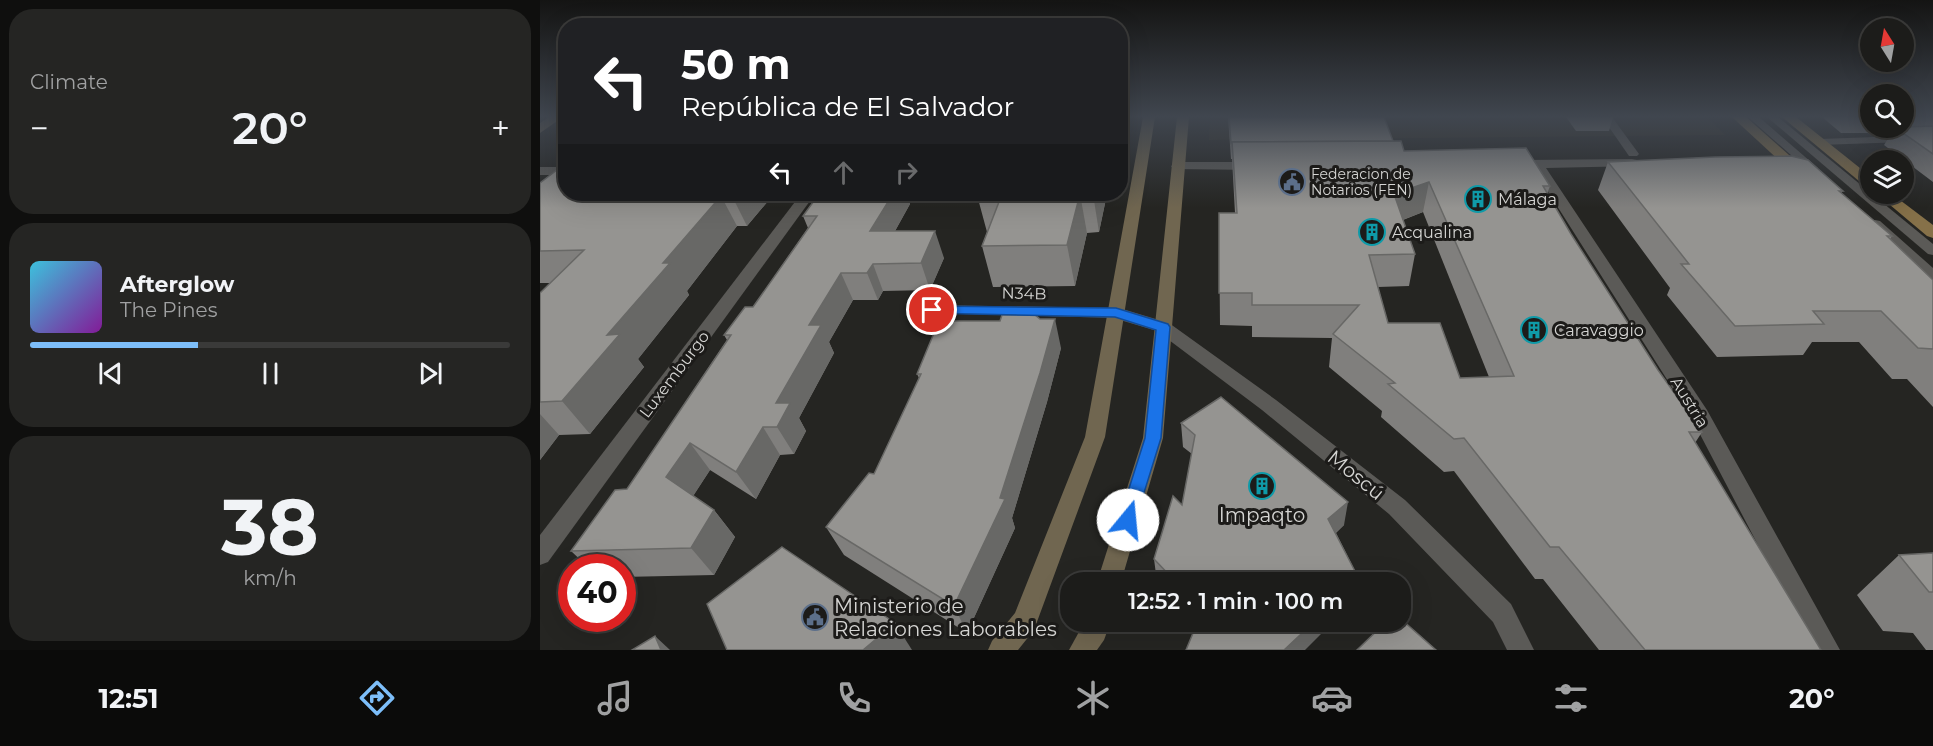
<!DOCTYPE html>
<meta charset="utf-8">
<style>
:root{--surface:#1c1c1a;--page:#252523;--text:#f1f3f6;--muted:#a0a1a2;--line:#3a3a39;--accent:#7dbef9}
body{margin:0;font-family:Montserrat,sans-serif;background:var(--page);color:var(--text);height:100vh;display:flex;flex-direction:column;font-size:22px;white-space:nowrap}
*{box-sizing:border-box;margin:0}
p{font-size:20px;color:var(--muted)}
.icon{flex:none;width:33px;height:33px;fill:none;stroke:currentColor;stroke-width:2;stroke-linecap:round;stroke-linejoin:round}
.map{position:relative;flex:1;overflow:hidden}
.sheet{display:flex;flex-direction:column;gap:9px;padding:9px;background:#0f0f0e;width:540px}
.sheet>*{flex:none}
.hud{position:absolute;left:18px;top:18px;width:570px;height:183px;border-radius:24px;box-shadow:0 6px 24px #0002,0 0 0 2px var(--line);background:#202124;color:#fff;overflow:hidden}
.needle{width:39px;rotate:349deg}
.buttons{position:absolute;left:1320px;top:18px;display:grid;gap:12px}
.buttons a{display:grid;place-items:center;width:54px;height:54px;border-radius:50%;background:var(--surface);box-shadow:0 6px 24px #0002,0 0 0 2px var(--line);font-size:30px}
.speed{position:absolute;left:18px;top:554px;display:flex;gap:12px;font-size:30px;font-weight:700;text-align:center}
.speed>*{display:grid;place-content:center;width:78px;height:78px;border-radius:50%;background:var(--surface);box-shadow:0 6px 24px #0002,0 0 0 2px var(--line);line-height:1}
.speed .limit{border:9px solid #d22;background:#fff;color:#111}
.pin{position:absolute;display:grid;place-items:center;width:51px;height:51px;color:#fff;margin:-26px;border:3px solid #fff;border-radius:50%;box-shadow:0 2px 6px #0007}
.me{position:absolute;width:66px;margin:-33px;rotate:17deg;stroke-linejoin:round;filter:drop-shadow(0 0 4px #0008)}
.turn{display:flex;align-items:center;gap:21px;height:126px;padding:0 24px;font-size:27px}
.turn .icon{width:78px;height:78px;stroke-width:2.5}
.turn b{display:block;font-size:42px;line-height:51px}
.lanes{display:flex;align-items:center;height:57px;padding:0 24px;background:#0003;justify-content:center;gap:30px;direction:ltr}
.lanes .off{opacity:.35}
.big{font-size:45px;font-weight:600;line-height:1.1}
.sheet .tile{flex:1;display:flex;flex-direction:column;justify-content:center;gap:9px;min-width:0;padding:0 21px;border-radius:24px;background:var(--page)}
.sheet .dial{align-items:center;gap:0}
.dial b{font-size:78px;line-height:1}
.song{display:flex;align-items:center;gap:18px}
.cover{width:72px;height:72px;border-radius:9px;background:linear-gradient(135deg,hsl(190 70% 55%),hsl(290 70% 35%))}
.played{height:6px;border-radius:3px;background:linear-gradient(90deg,var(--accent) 35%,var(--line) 35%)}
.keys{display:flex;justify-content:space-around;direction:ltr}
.heat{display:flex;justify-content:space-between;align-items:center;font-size:33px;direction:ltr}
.trip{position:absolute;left:520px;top:572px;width:351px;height:60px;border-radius:24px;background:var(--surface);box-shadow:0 6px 24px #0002,0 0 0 2px var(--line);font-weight:600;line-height:60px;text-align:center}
.dock{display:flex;height:96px;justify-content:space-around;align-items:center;background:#0b0b0a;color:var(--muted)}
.dock .icon{width:42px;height:42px}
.dock .active{color:var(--accent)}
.dock b{font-size:27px;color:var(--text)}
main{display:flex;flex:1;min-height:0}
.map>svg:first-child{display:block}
</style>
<main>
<section class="sheet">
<div class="tile"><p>Climate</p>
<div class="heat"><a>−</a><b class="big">20°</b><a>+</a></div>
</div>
<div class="tile">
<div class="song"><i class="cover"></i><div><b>Afterglow</b><p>The Pines</p></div></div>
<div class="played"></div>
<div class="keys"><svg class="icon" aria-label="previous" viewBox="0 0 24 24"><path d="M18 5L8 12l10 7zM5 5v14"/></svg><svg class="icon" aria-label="pause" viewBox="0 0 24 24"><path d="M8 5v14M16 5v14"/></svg><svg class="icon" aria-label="next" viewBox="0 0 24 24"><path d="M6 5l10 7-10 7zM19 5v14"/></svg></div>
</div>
<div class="tile dial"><b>38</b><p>km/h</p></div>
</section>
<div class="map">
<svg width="1393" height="650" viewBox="0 0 1393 650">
<rect width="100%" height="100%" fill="#252522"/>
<polygon fill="#2f2d25" points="670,117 1167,117 1185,135 669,140"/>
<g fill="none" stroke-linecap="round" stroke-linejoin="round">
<g fill="#5b5a57" fill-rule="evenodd">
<polygon points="1062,117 1072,117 1099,154 1097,156 1089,156"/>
<polygon points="1208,117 1219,117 1278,168 1278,172 1270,172"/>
<polygon points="1227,117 1238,117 1393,244 1393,255 1388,254"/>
<polygon points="1393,135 1393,141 1279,145 1273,142 1279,139"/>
<polygon points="1335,220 1340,221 1393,268 1393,279 1388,278 1330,227 1329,224"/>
<polygon points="392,305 576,308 583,313 576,318 387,313 385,310 387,307"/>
</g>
<g fill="#5b5a57" fill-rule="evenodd">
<polygon points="1092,159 1097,160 1099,163 1097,166 1006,168 1167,410 1300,650 1273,650 1152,419 993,168 973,168 966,164 973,160"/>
<polygon points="638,162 717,162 724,166 717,170 633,169 631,166"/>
<rect x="0" y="167" width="26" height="8"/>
<polygon points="261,194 275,194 8,562 0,565 0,535"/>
<polygon points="576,307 629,323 736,400 865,500 971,604 994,650 967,650 953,622 849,514 722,410 617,331 570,317 567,313 570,309"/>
</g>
<g fill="#706650" fill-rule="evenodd">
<polygon points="9,117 23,117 0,133 0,123"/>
<polygon points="603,117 615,117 565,437 494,630 478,650 448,650 452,641 475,613 545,437"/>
<polygon points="637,117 649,117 623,438 581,582 557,582 603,438"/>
<polygon points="545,621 571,621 564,640 557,650 529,650"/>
</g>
<g fill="#867149" fill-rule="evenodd">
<polygon points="1192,117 1206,117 1266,170 1268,173 1266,176 1256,176"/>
<polygon points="1242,117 1256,117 1330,176 1330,187 1325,186"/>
<polygon points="1337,194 1352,194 1393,225 1393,238 1387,236"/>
</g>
</g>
<g fill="#807f7d" fill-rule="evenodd">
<path d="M688 117H844L853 141 864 151 1010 186 1007 194 1031 234 1118 370 1162 432 1155 443 1281 650H1059L1003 579H995L914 471 904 472 841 417 842 411 789 367 792 338 712 337V326L680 325 679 213H695L692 159H691ZM883 212 949 377 920 378 848 323 838 287 869 286 875 254 863 220Z"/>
<polygon points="1026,117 1073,117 1069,131 1036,131"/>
<polygon points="1282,117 1330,117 1330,128 1364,128 1364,117 1393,117 1393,182 1344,145 1351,134 1331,135 1328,133 1301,133"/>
<polygon points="1068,162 1303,191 1301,193 1352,236 1350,239 1393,280 1393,407 1367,379 1352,379 1319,342 1272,342 1263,355 1177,357 1127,295 1130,288 1058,190"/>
<polygon points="0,183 234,194 207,226 197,226 147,291 149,295 98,359 104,367 50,434 19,435 0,460 0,293 10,283 0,283"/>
<polygon points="279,194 367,194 370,204 355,231 404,258 390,290 343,291 338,300 313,300 289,342 294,353 259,418 266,431 254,454 240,455 216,499 170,470 153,496 174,510 195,537 174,575 82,577 82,567 48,567 31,551 87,489 187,340 184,335 213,307 268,228 263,216"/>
<polygon points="438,194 567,194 559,232 547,233 535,286 453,287 442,246 447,232 437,195"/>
<polygon points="460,321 521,348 507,402 472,518 475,528 427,633 304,555 286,527 334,474 379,378 377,374"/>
<polygon points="641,423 804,525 796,533 819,579 818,582 617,582 614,559 642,505 652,454 643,447"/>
<polygon points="1393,553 1393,650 1386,650 1373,633 1343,631 1317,595 1359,555"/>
</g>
<g fill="#686866">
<polygon points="580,117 587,117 588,120 582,145 580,132"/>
<polygon points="889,182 883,212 849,225 854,194"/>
<polygon points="194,194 234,194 207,226 192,196"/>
<polygon points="353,194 367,194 370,204 340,258 330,231"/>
<polygon points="540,194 547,233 535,286 527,245"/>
<polygon points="553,194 567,194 559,232"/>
<polygon points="181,196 197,226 147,291 149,295 98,359 104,367 50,434 22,401 67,335 123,263"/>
<polygon points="395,231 404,258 390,290 381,263"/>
<polygon points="333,264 343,291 338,300 327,273"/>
<polygon points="301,273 313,300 289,342 294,353 259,418 266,431 254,454 237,427 236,403 269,325"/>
<polygon points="515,319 521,348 507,402 472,518 475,528 427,633 414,606 460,498"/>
<polygon points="0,414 19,435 0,460"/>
<polygon points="223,427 240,455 216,499 196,472"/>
<polygon points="150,443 170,470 148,504 126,477"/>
<polygon points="808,502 804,525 785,542 788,519"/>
<polygon points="174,510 195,537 174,575 151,548"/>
<polygon points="775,621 794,621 765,650 744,650"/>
<polygon points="355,623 372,650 323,650"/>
<polygon points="115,636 130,650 121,650"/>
</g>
<g fill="#959491" stroke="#686866" stroke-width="1.5" fill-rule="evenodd">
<polygon points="689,117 844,117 853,141 692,142 691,143"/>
<polygon points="1393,126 1393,154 1356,128 1364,127"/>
<path d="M861 141 864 151 986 148 1010 186H1003L1031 234 1118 370 1162 432H1149L1281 650H1105L1019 547H1010L924 438 914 439 848 384 855 383 793 334 819 305H712V293H679V213H697L692 142ZM889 182 958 339 974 376 920 378 900 323H848L829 255 875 254 854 194Z"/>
<polygon points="1251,156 1268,160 1303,191 1299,191 1352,236 1347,236 1393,280 1393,349 1378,348 1341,311 1273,311 1284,324 1195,326 1141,264 1149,264 1068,162 1175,157"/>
<polygon points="26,163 26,194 194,194 192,196 181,196 123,263 130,263 67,335 80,334 22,401 0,402 0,293 44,250 0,251 0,183"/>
<polygon points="279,194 353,194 330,231 395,231 381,263 333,264 327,273 301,273 269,325 281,325 236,403 250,403 237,427 223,427 196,472 150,443 126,477 174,510 151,548 31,551 75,490 87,489 191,335 184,335 205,307 213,307 277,216 263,216"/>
<polygon points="438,194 540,194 527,245 442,246 462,194 437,195"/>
<polygon points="462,315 495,315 500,319 515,319 500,373 460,498 465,499 414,606 286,527 329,473 334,474 381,374 377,374 399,321 460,321"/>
<polygon points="681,397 808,502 788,519 819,579 816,582 636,582 614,559 633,496 642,505 655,435 641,423"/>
<polygon points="242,547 355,623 323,650 187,650 167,604"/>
<polygon points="1393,553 1393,592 1389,592 1359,555"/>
<polygon points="861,619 896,650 817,650 847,621 861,621"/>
<polygon points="658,621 775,621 744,650 646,650"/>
<polygon points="115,636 121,650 92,650"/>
</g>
<linearGradient id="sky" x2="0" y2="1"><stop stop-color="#141413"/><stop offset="0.56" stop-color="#40464f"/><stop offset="1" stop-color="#40464f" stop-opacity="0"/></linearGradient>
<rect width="1393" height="208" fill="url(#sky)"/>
<polygon fill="#1a73e8" stroke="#114b97" stroke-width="1.5" points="392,306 576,308 628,324 630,327 621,438 594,525 588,528 582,525 579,520 605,438 616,330 575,317 387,313 385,310 387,307"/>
<defs>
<symbol id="civic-ring" viewBox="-11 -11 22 22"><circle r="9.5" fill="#1c1b19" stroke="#5c6f8a" stroke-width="1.5"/><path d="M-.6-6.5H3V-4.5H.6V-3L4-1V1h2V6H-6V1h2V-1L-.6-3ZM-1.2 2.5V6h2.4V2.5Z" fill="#5c6f8a"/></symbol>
<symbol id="building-ring" viewBox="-11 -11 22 22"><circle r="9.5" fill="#1c1b19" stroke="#0f9aa8" stroke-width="1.5"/><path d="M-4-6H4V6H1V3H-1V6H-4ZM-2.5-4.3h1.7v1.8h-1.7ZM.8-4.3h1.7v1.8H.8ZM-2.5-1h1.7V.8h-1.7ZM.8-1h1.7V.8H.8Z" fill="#0f9aa8"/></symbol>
</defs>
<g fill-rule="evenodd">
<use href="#civic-ring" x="737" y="167" width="30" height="30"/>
<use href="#building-ring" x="923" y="184" width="30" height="30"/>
<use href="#building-ring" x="817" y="217" width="30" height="30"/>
<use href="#building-ring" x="979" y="315" width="30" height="30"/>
<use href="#building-ring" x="707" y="471" width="30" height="30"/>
<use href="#civic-ring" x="260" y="602" width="30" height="30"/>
</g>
<g text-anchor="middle" stroke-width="6" stroke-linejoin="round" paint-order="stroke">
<g font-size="14" fill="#d5d5d3" stroke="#1c1b19" text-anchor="start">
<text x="771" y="179">Federacion de<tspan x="771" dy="16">Notarios (FEN)</tspan></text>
</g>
<g font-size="16" fill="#d5d5d3" stroke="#1c1b19" text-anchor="start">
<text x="958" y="205">Málaga</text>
<text x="852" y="238">Acqualina</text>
<text x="1014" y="336">Caravaggio</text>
</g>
<g font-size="16" fill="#d5d5d3" stroke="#1c1b19">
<text transform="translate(484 293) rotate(1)" y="6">N34B</text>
<text transform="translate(134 374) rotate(-53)" y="6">Luxemburgo</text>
<text transform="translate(1150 402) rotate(58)" y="6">Austria</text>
</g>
<g font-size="20" fill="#d5d5d3" stroke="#1c1b19">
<text transform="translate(816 475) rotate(39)" y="7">Moscú</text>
</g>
<g font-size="20" fill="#d5d5d3" stroke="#1c1b19">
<text x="722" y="522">Impaqto</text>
<text x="294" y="613" text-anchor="start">Ministerio de<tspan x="294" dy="23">Relaciones Laborables</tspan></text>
</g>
</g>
</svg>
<div class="buttons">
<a><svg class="needle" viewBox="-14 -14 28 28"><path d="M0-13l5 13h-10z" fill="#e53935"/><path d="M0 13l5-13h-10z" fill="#a0a1a2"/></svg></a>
<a><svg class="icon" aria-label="search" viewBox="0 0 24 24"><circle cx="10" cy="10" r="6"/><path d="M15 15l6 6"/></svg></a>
<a><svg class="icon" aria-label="layers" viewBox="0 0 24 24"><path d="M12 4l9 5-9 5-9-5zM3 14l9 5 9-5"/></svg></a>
</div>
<div class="speed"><div class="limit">40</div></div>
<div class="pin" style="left:392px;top:310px;background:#d93025"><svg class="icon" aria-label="arrive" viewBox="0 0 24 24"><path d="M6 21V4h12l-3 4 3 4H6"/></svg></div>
<svg class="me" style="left:588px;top:520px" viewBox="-20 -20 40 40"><circle r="19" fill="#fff"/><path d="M0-13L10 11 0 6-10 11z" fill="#1a73e8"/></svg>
<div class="trip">12:52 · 1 min · 100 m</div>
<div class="hud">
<div class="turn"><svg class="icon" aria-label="left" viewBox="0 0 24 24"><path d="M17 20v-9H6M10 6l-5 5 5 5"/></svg><div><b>50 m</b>República de El Salvador</div></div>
<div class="lanes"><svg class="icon" aria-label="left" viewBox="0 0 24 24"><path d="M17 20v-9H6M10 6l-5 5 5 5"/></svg><svg class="icon off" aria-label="ahead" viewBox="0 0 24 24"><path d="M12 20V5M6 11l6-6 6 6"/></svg><svg class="icon off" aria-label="right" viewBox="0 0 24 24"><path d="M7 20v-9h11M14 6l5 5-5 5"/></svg></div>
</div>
</div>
</main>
<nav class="dock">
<b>12:51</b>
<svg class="icon active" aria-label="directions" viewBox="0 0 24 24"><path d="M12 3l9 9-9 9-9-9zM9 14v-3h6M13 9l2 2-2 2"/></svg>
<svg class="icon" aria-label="music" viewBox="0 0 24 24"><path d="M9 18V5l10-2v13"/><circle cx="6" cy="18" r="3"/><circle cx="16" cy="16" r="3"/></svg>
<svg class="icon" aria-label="phone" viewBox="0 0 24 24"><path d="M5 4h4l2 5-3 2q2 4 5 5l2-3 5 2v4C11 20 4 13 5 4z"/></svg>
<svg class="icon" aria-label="climate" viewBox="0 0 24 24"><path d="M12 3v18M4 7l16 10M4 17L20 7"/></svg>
<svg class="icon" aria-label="car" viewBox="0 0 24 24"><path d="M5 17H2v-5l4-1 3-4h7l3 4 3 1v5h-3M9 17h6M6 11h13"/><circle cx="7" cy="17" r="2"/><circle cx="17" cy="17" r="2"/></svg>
<svg class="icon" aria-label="filters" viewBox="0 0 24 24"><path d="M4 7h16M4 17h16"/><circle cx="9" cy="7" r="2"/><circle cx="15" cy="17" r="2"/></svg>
<b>20°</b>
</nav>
